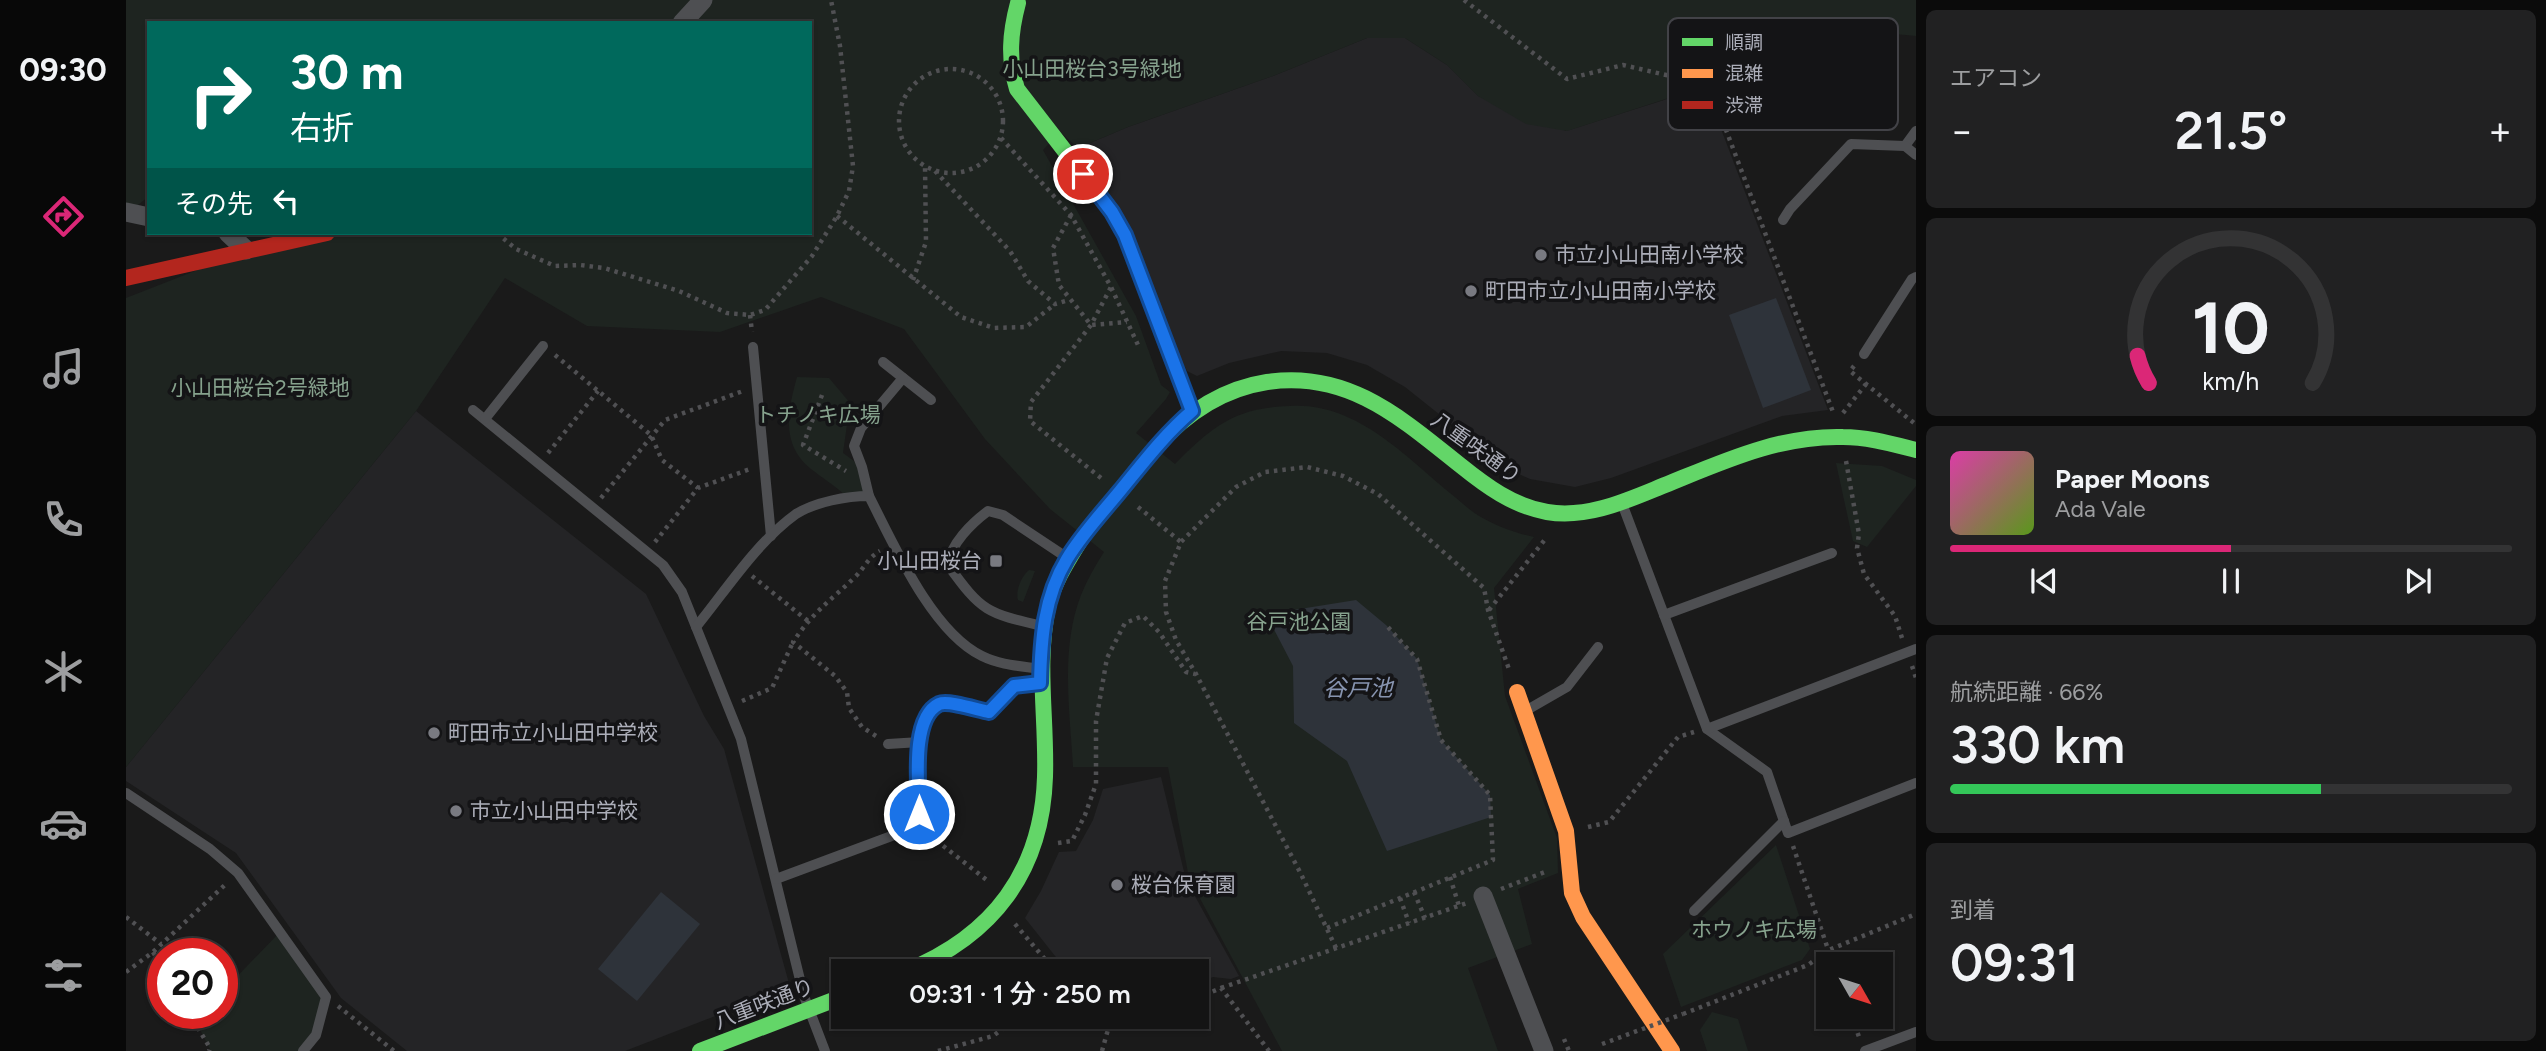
<!DOCTYPE html>
<html lang="ja">
<meta charset="utf-8">
<style>
:root{--surface:#141414;--page:#212122;--text:#f1f3f6;--muted:#9d9ea0;--line:#333334;--accent:#db2777}
body{margin:0;font-family:Figtree,"Noto Sans JP",sans-serif;background:var(--page);color:var(--text);height:100vh;display:flex;flex-direction:column;font-size:26px;white-space:nowrap}
*{box-sizing:border-box;margin:0}
p{font-size:23px;color:var(--muted)}
.icon{flex:none;width:38px;height:38px;fill:none;stroke:currentColor;stroke-width:2;stroke-linecap:round;stroke-linejoin:round}
.map{position:relative;flex:1;overflow:hidden}
.panel{display:flex;flex-direction:column;gap:10px;padding:10px;background:#0b0b0b;width:630px}
.panel>*{flex:none}
.top-card{position:absolute;left:21px;top:21px;width:665px;height:214px;border-radius:0px;box-shadow:0 2px 5px #0004,0 0 0 2px var(--line);background:#00695c;color:#fff;overflow:hidden}
.needle{width:46px;rotate:129deg}
.buttons{position:absolute;left:1690px;top:952px;display:grid;gap:14px}
.buttons a{display:grid;place-items:center;width:77px;height:77px;border-radius:0px;background:var(--surface);box-shadow:0 2px 5px #0004,0 0 0 2px var(--line);font-size:35px}
.speed{position:absolute;left:21px;top:938px;display:flex;gap:14px;font-size:35px;font-weight:700;text-align:center}
.speed>*{display:grid;place-content:center;width:91px;height:91px;border-radius:50%;background:var(--surface);box-shadow:0 2px 5px #0004,0 0 0 2px var(--line);line-height:1}
.speed .limit{border:10px solid #d22;background:#fff;color:#111}
.pin{position:absolute;display:grid;place-items:center;width:60px;height:60px;color:#fff;margin:-30px;border:4px solid #fff;border-radius:50%;box-shadow:0 2px 7px #0007}
.me{position:absolute;width:77px;margin:-38px;rotate:0deg;stroke-linejoin:round;filter:drop-shadow(0 0 5px #0008)}
.turn{display:flex;align-items:center;gap:24px;height:147px;padding:0 28px;font-size:32px}
.turn .icon{width:91px;height:91px;stroke-width:2.5}
.turn b{display:block;font-size:49px;line-height:60px}
.then{display:flex;align-items:center;height:66px;padding:0 28px;background:#0003;gap:14px;font-size:26px}
.big{font-size:52px;font-weight:600;line-height:1.1}
.panel .widget{flex:1;display:flex;flex-direction:column;justify-content:center;gap:10px;min-width:0;padding:0 24px;border-radius:10px;background:var(--page)}
.panel .dial{align-items:center;gap:0}
.dial svg{height:182px;overflow:visible;fill:none;stroke:var(--line);stroke-width:7;stroke-linecap:round;text-anchor:middle}
.dial text{fill:var(--text);stroke:none}
.song{display:flex;align-items:center;gap:21px}
.cover{width:84px;height:84px;border-radius:10px;background:linear-gradient(135deg,hsl(320 70% 55%),hsl(90 70% 35%))}
.played{height:7px;border-radius:4px;background:linear-gradient(90deg,var(--accent) 50%,var(--line) 50%)}
.keys{display:flex;justify-content:space-around;direction:ltr}
.heat{display:flex;justify-content:space-between;align-items:center;font-size:38px;direction:ltr}
.charge{height:10px;border-radius:5px;background:linear-gradient(90deg,#34c759 66%,var(--line) 0)}
.trip{position:absolute;left:705px;top:959px;width:378px;height:70px;border-radius:0px;background:var(--surface);box-shadow:0 2px 5px #0004,0 0 0 2px var(--line);font-weight:600;line-height:70px;text-align:center}
main{display:flex;flex:1;min-height:0}
.tab-bar{display:flex;flex-direction:column;width:126px;justify-content:space-around;align-items:center;background:#080808;color:var(--muted)}
.tab-bar .icon{width:49px;height:49px}
.tab-bar .selected{color:var(--accent)}
.tab-bar b{font-size:32px;color:var(--text)}
.map>svg:first-child{display:block}
</style>
<main>
<nav class="tab-bar">
<b>09:30</b>
<svg class="icon selected" aria-label="directions" viewBox="0 0 24 24"><path d="M12 3l9 9-9 9-9-9zM9 14v-3h6M13 9l2 2-2 2"/></svg>
<svg class="icon" aria-label="music" viewBox="0 0 24 24"><path d="M9 18V5l10-2v13"/><circle cx="6" cy="18" r="3"/><circle cx="16" cy="16" r="3"/></svg>
<svg class="icon" aria-label="phone" viewBox="0 0 24 24"><path d="M5 4h4l2 5-3 2q2 4 5 5l2-3 5 2v4C11 20 4 13 5 4z"/></svg>
<svg class="icon" aria-label="climate" viewBox="0 0 24 24"><path d="M12 3v18M4 7l16 10M4 17L20 7"/></svg>
<svg class="icon" aria-label="car" viewBox="0 0 24 24"><path d="M5 17H2v-5l4-1 3-4h7l3 4 3 1v5h-3M9 17h6M6 11h13"/><circle cx="7" cy="17" r="2"/><circle cx="17" cy="17" r="2"/></svg>
<svg class="icon" aria-label="filters" viewBox="0 0 24 24"><path d="M4 7h16M4 17h16"/><circle cx="9" cy="7" r="2"/><circle cx="15" cy="17" r="2"/></svg>
</nav>
<div class="map">
<svg width="1790" height="1051" viewBox="0 0 1790 1051">
<rect width="100%" height="100%" fill="#1a1a1a"/>
<g fill="#242426">
<polygon points="1241,38 1279,38 1321,65 1352,96 1440,131 1579,87 1702,410 1656,416 1485,478 1449,487 1404,479 1382,469 1279,387 1241,365 1201,353 1155,351 1103,363 1071,376 1061,371 952,148 1002,127 1147,76"/>
<polygon points="290,411 520,594 578,716 598,749 664,987 499,1051 281,1051 215,998 110,853 0,781 0,767"/>
<polygon points="1035,777 1060,880 1113,976 1105,979 1087,977 1071,983 1071,971 941,971 899,918 915,891 933,852 950,851 967,820 977,789"/>
</g>
<g fill="#1e2420">
<path d="M0 0H1790V36L1728 30 1686 60 1637 61 1610 98 1583 85 1441 131 1400 124 1352 96 1321 65 1279 38H1241L1147 76 1002 127 952 148 934 132 917 150 1010 316 1035 385 1044 392 1040 399 1010 433 1049 464C1086 427 1108 408 1164 406 1229 402 1277 454 1324 493 1333 500 1343 510 1353 516 1370 526 1389 533 1408 537L1368 588 1379 696 1431 838 1432 873 1392 889 1406 944 1342 968 1372 1051H1156L1063 878 1042 767H947C944 712 934 649 955 595 961 580 969 566 978 552L924 509 859 439 778 329 695 297 594 332 461 326 379 278 290 411 0 767V298L166 233H684V23H23V196L0 215Z"/>
<path d="M671 377 703 378 724 403 717 453 736 467 743 496H720C708 485 698 479 685 469 654 444 662 410 671 377Z"/>
<polygon points="1710,463 1756,466 1790,480 1790,486 1741,547 1727,541"/>
<path d="M903 570 909 571 897 602 892 600C889 591 896 575 903 570Z"/>
<polygon points="1650,845 1684,949 1676,960 1555,1007 1537,954"/>
<polygon points="154,932 200,997 190,1035 177,1051 85,1051 69,1020 76,1013 96,1013 96,992"/>
<polygon points="1586,1012 1612,1019 1622,1051 1581,1051 1574,1030"/>
</g>
<g fill="#2e333a">
<polygon points="1650,298 1685,390 1637,408 1603,315"/>
<polygon points="1230,600 1260,625 1291,659 1315,740 1364,795 1365,817 1261,851 1221,761 1168,723 1167,666 1142,618 1155,612"/>
<polygon points="535,892 574,924 511,1001 472,969"/>
</g>
<g fill="none" stroke-linecap="round" stroke-linejoin="round">
<g stroke="#505053" stroke-width="4.5" stroke-dasharray="3.5 5" stroke-linecap="butt">
<polyline points="1338,0 1441,79 1497,65 1583,85 1707,412"/>
<circle cx="825" cy="121" r="52"/>
<polyline points="875,138 945,215 985,287 1012,345"/>
<polyline points="809,171 884,251 902,281 929,304 943,300"/>
<polyline points="945,215 927,248 933,285 965,325 1001,322"/>
<polyline points="711,216 835,317 868,328 900,327 929,304"/>
<polyline points="371,233 390,249 429,266 454,265 478,268 553,291 601,313 624,315 639,310 686,256 711,216 723,191 727,166 714,46 705,0"/>
<polyline points="787,280 800,242 799,166"/>
<polyline points="624,315 626,332"/>
<polyline points="429,355 525,435 536,460 572,488"/>
<polyline points="1728,366 1724,371 1788,423"/>
<polyline points="696,395 677,445 720,471"/>
<polyline points="1717,413 1740,384"/>
<polyline points="422,453 472,391"/>
<polyline points="1720,461 1733,534 1731,548 1738,574 1769,616 1776,638"/>
<polyline points="975,478 904,421 905,402 965,325 985,287"/>
<polyline points="475,498 539,420 617,391"/>
<polyline points="1012,507 1055,542"/>
<polyline points="529,542 572,488 624,469"/>
<polyline points="626,576 682,621"/>
<polyline points="1363,610 1421,537"/>
<polyline points="1786,666 1790,678"/>
<polyline points="616,701 646,688 667,642"/>
<path d="M750 736 736 727 723 708 721 692 709 676 667 642C687 612 704 601 728 578 739 568 741 558 754 551"/>
<polyline points="1462,827 1483,822 1552,737 1568,732"/>
<polyline points="797,830 862,881"/>
<polyline points="932,843 946,841 959,815 970,784 970,721 981,658 999,623 1017,616 1033,632 1060,672 1069,674"/>
<polyline points="1667,846 1707,964"/>
<polyline points="1324,877 1333,906"/>
<polyline points="1375,889 1419,872"/>
<polyline points="1288,892 1299,918"/>
<polyline points="1274,898 1283,923"/>
<polyline points="0,917 35,944"/>
<polyline points="889,924 929,971"/>
<polyline points="1201,928 1367,860 1364,795 1315,740 1291,659 1260,625"/>
<polyline points="1210,948 1175,874 1070,674 1050,640 1040,612 1039,581 1055,542 1110,487 1139,472 1181,467 1217,476 1252,494 1358,588 1362,610 1384,672"/>
<polyline points="27,952 37,968"/>
<polyline points="0,972 27,952 101,883"/>
<polyline points="1095,988 1341,903"/>
<polyline points="1071,998 1095,988 1143,1051"/>
<polyline points="212,1006 268,1051"/>
<polyline points="63,1013 84,1048 83,1051"/>
<polyline points="1557,1014 1682,965 1703,950 1790,914"/>
<polyline points="965,1017 970,1023 999,1028 1026,1017"/>
<polyline points="1726,1017 1733,1037"/>
<polyline points="1438,1039 1443,1051"/>
<polyline points="812,1051 867,1036 892,1017"/>
<polyline points="976,1051 983,1026"/>
</g>
<g stroke="#4e4f52" stroke-width="10">
<polyline points="1779,146 1790,131"/>
<polyline points="1657,220 1664,209 1725,144 1779,146 1790,155"/>
<polyline points="627,347 645,536"/>
<polyline points="1738,354 1786,279 1790,277"/>
<polyline points="757,362 805,400"/>
<polyline points="347,410 537,565 556,592 615,739 678,996 699,1051"/>
<polyline points="359,419 417,346"/>
<polyline points="743,496 736,467 728,446 735,428 777,378"/>
<polyline points="1497,506 1581,729 1641,772 1662,833 1790,783"/>
<polyline points="1538,615 1706,553"/>
<path d="M917 626C860 613 856 612 822 565 824 544 846 523 862 511L877 515 940 557"/>
<path d="M570 627C601 589 630 543 670 514 689 502 721 496 743 496 768 545 806 632 856 656 874 665 895 666 914 669"/>
<polyline points="1401,710 1441,687 1472,647"/>
<polyline points="1581,729 1790,649"/>
<polyline points="762,744 794,742"/>
<polyline points="0,793 84,849 112,873 200,997 190,1035 177,1051"/>
<polyline points="650,879 779,831 793,815 794,729 802,715 813,704 821,703 863,712 888,686 914,683"/>
<polyline points="1568,911 1658,821"/>
<polyline points="1739,1051 1790,1032"/>
</g>
<g stroke="#4e4f52" stroke-width="19">
<polyline points="556,23 577,0"/>
<polyline points="0,212 23,217"/>
<polyline points="102,233 120,250"/>
<polyline points="1357,896 1418,1051"/>
</g>
<g stroke="#63d668" stroke-width="16">
<path d="M892 3C884 33 882 59 891 89L986 212 999 235 1066 411"/>
<path d="M1029 448C1059 414 1095 389 1141 382 1222 370 1275 418 1334 465 1360 486 1387 506 1421 512 1462 519 1502 500 1539 485 1596 462 1654 435 1717 437 1742 437 1766 444 1790 450"/>
<path d="M780 971C867 936 916 871 919 777 921 720 910 664 922 607 928 581 943 559 957 536"/>
<polyline points="574,1051 718,996"/>
</g>
<polyline stroke="#ff974d" stroke-width="16" points="1391,692 1440,831 1446,893 1457,917 1546,1051"/>
<polyline stroke="#b3261e" stroke-width="16" points="0,278 201,233"/>
<polyline stroke="#505053" stroke-width="4.5" stroke-dasharray="3.5 5" stroke-linecap="butt" points="1476,1044 1557,1014"/>
<polyline stroke="#b3261e" stroke-width="16" points="957,536 1029,448"/>
</g>
<g fill="none" stroke-linecap="round" stroke-linejoin="round">
<defs>
<path id="route" d="M793 814C793 787 784 718 813 704 822 700 852 710 863 712L888 686 914 683C915 639 918 597 941 559 956 534 976 513 994 491 1017 463 1038 435 1066 411L999 235 986 212 957 174"/>
</defs>
<use href="#route" stroke="#114b97" stroke-width="18"/>
<use href="#route" stroke="#1a73e8" stroke-width="12"/>
</g>
<g fill="#797a81" stroke="#141416" stroke-width="2.5">
<circle cx="1415" cy="255" r="7"/>
<circle cx="1345" cy="291" r="7"/>
<rect x="863" y="554" width="14" height="14" rx="3.5"/>
<circle cx="308" cy="733" r="7"/>
<circle cx="330" cy="811" r="7"/>
<circle cx="991" cy="885" r="7"/>
</g>
<g text-anchor="middle" stroke-width="7" stroke-linejoin="round" paint-order="stroke">
<g font-size="21" fill="#86a28d" stroke="#141416">
<text x="966" y="76">小山田桜台3号緑地</text>
<text x="134" y="395">小山田桜台2号緑地</text>
<text x="692" y="422">トチノキ広場</text>
<text x="1173" y="629">谷戸池公園</text>
<text x="1628" y="937">ホウノキ広場</text>
</g>
<g font-size="21" fill="#acaeb9" stroke="#141416" text-anchor="start">
<text x="1429" y="262">市立小山田南小学校</text>
<text x="1359" y="298">町田市立小山田南小学校</text>
<text x="856" y="568" text-anchor="end">小山田桜台</text>
<text x="322" y="740">町田市立小山田中学校</text>
<text x="344" y="818">市立小山田中学校</text>
<text x="1005" y="892">桜台保育園</text>
</g>
<g font-size="21" fill="#acaeb9" stroke="#141416">
<text transform="translate(1350 448) rotate(36)" y="7">八重咲通り</text>
<text transform="translate(638 1004) rotate(-21)" y="7">八重咲通り</text>
</g>
<g font-size="23" font-style="italic" fill="#8794b0" stroke="#141416">
<text x="1232" y="696">谷戸池</text>
</g>
</g>
<rect x="1542" y="18" width="230" height="112" rx="10" fill="#141416" stroke="#424247" stroke-width="2"/>
<rect x="1556" y="38" width="31" height="8" fill="#63d668"/>
<rect x="1556" y="69" width="31" height="9" fill="#ff974d"/>
<rect x="1556" y="101" width="31" height="8" fill="#b3261e"/>
<g font-size="19" fill="#acaeb9">
<text x="1599" y="49">順調</text>
<text x="1599" y="80">混雑</text>
<text x="1599" y="112">渋滞</text>
</g>
</svg>
<div class="buttons">
<a><svg class="needle" viewBox="-14 -14 28 28"><path d="M0-13l5 13h-10z" fill="#e53935"/><path d="M0 13l5-13h-10z" fill="#9d9ea0"/></svg></a>
</div>
<div class="speed"><div class="limit">20</div></div>
<div class="pin" style="left:957px;top:174px;background:#d93025"><svg class="icon" aria-label="arrive" viewBox="0 0 24 24"><path d="M6 21V4h12l-3 4 3 4H6"/></svg></div>
<svg class="me" style="left:793px;top:814px" viewBox="-20 -20 40 40"><circle r="17" fill="#1a73e8" stroke="#fff" stroke-width="3"/><path d="M0-11L8 9 0 5-8 9z" fill="#fff"/></svg>
<div class="trip">09:31 · 1 分 · 250 m</div>
<div class="top-card">
<div class="turn"><svg class="icon" aria-label="right" viewBox="0 0 24 24"><path d="M7 20v-9h11M14 6l5 5-5 5"/></svg><div><b>30 m</b>右折</div></div>
<div class="then">その先<svg class="icon" aria-label="left" viewBox="0 0 24 24"><path d="M17 20v-9H6M10 6l-5 5 5 5"/></svg></div>
</div>
</div>
<section class="panel">
<div class="widget"><p>エアコン</p>
<div class="heat"><a>−</a><b class="big">21.5°</b><a>+</a></div>
</div>
<div class="widget dial"><svg viewBox="0 0 100 80">
<path d="M14 69A42 42 0 1 1 86 69"/>
<path d="M14 69A42 42 0 0 1 9 57" stroke="#db2777"/>
<text x="50" y="56" font-size="32" font-weight="700">10</text>
<text x="50" y="72" font-size="11">km/h</text>
</svg></div>
<div class="widget">
<div class="song"><i class="cover"></i><div><b>Paper Moons</b><p>Ada Vale</p></div></div>
<div class="played"></div>
<div class="keys"><svg class="icon" aria-label="previous" viewBox="0 0 24 24"><path d="M18 5L8 12l10 7zM5 5v14"/></svg><svg class="icon" aria-label="pause" viewBox="0 0 24 24"><path d="M8 5v14M16 5v14"/></svg><svg class="icon" aria-label="next" viewBox="0 0 24 24"><path d="M6 5l10 7-10 7zM19 5v14"/></svg></div>
</div>
<div class="widget"><p>航続距離 · 66%</p><b class="big">330 km</b><div class="charge"></div></div>
<div class="widget"><p>到着</p><b class="big">09:31</b></div>
</section>
</main>
